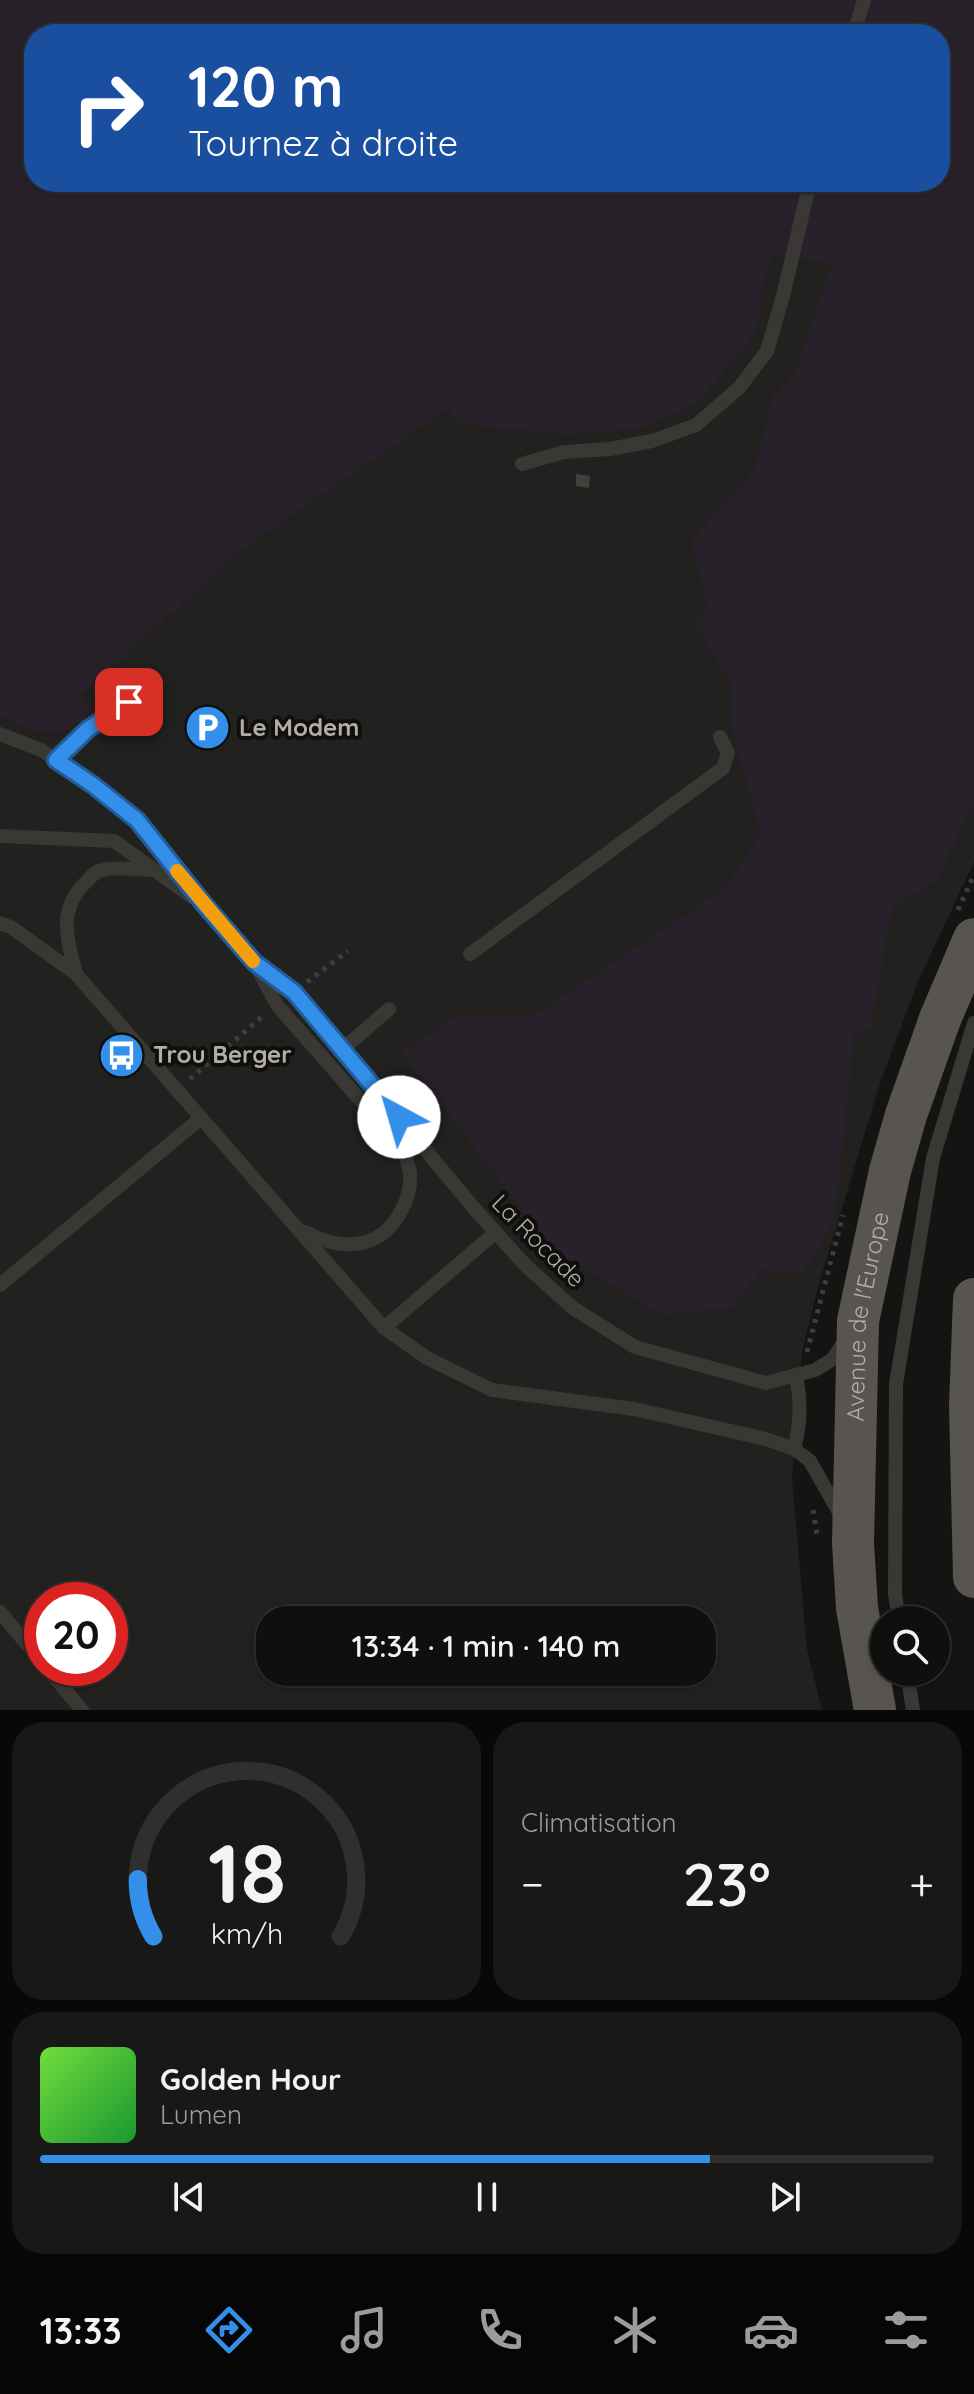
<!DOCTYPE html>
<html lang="fr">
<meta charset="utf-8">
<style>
:root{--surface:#0f0f0e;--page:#181817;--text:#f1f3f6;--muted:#9b9c9e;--line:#2f2f2e;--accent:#348feb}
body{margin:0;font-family:Quicksand,sans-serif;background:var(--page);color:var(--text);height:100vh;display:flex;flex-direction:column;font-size:30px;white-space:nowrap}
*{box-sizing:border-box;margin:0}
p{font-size:26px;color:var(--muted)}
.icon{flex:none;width:44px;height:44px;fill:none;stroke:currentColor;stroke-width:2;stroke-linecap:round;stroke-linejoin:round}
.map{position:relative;height:1710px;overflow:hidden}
.drawer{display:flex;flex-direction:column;gap:12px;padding:12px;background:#080808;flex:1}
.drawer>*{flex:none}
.guide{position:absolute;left:24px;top:24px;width:926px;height:168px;border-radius:32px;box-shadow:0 2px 6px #0004,0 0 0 2px var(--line);background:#1a4fa0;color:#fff;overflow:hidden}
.controls{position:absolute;left:870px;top:1606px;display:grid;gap:16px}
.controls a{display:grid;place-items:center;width:80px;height:80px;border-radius:50%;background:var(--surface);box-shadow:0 2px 6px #0004,0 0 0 2px var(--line);font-size:40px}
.speed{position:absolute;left:24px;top:1582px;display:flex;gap:16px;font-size:40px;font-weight:700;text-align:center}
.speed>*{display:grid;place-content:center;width:104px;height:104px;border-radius:50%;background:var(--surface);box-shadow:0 2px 6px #0004,0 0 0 2px var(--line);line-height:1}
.speed .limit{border:12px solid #d22;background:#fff;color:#111}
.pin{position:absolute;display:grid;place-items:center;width:68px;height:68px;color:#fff;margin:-34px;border-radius:16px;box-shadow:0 4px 12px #0006}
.me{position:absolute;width:88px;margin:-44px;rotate:321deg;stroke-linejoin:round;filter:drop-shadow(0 0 6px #0008)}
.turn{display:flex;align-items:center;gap:28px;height:168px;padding:0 32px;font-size:36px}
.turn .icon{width:104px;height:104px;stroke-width:2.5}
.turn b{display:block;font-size:56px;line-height:68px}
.big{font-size:60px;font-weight:600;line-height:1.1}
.drawer .tile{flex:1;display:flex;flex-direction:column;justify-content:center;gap:12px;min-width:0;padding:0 28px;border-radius:32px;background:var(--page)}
.drawer .dial{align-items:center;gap:0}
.dial svg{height:208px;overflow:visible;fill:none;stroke:var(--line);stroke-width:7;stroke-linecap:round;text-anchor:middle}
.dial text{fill:var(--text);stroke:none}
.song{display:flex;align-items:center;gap:24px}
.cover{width:96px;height:96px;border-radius:12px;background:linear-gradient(135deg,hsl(100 70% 55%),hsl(130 70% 35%))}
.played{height:8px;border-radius:4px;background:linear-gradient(90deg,var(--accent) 75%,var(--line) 75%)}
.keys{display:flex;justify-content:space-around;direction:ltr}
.heat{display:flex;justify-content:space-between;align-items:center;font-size:44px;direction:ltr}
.drawer .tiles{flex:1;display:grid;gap:12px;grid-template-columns:1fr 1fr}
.tile:last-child{grid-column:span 2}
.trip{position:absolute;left:256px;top:1606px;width:460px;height:80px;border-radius:32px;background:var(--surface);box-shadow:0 2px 6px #0004,0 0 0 2px var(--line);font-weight:600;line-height:80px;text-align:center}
.tab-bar{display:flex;height:128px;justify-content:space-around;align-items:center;background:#060606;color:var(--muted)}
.tab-bar .icon{width:56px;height:56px}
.tab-bar .selected{color:var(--accent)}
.tab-bar b{font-size:36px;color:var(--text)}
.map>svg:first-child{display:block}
</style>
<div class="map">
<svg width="974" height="1710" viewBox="0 0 974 1710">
<rect width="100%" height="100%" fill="#141413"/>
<path fill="#21211f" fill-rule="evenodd" d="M0 0H974V862L919 979 881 1080 817 1291 802 1352 792 1478 807 1650 822 1710H0ZM34 34H940V182H34ZM42 1600H110V1668H42ZM270 1620H702V1672H270Z"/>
<path fill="#292129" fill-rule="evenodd" d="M0 0H974V803L937 880 892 908 870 1029 855 1032 834 1222 803 1273 761 1270 732 1308 661 1315 555 1251 401 1053 458 1015 532 1017 723 890 761 833 731 728V684L693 621 708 607 691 542 756 468 771 398 796 372 832 264 772 255 763 280 758 329 697 404 641 428 570 435 460 424 449 408 234 555 95 684 81 694 94 712 64 732 31 731 0 715ZM34 34H940V182H34Z"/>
<polygon fill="#41403d" points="576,474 590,476 589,488 576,486"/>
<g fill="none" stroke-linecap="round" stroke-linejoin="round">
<g stroke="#403e3a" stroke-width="5" stroke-dasharray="4 6" stroke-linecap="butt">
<polyline points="958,910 974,875"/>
<polyline points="307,982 348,951"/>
<polyline points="190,1079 264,1015"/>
<polyline points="807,1352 843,1215"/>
<polyline points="813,1510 817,1535"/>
</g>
<g stroke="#393834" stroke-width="14">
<polyline points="854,34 864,0"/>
<polyline points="522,464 564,452 610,449 652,441 696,425 739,388 767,351 783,296 810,182"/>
<path d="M0 734 41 750 56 760 137 820 203 903 254 962 277 1005 403 1149C405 1156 409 1165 410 1173 411 1186 408 1198 402 1209 382 1250 342 1252 306 1232"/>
<polyline points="56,760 88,729 129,702"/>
<polyline points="0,836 114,841 192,897"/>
<polyline points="0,923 11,927 76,974 384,1328 427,1358 492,1390 634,1409 766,1439 794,1449 810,1461 840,1514"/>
<polyline points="470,954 723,768 728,753 720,737"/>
<polyline points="254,962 294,992 473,1207 526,1266 573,1308 635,1347 766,1383 815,1370 833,1359 845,1340"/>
<path d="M76 974C67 938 57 909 87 881 92 876 95 871 102 870 118 867 135 869 152 870"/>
<polyline points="343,1049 389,1009"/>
<polyline points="0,1285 201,1118"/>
<polyline points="384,1328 496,1232"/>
<path d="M794 1449C801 1422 801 1402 796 1375"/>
<polyline points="0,1612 42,1662"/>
<polyline points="899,1620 895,1594 896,1384 933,1158 974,1023"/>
<polyline points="47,1668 82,1710"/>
<polyline points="907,1672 913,1710"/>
</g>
<g stroke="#585550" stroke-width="42">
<polyline points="974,1299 970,1405 974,1577"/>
<path id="s1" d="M875 1710 857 1608 853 1543 858 1321 890 1171 906 1115 940 1019 974 939"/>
</g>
</g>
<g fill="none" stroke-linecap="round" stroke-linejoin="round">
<defs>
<polyline id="route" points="129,702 88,729 56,760 93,785 137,820 203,903 254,962 294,992 399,1117"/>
</defs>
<use href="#route" stroke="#225d99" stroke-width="20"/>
<use href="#route" stroke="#348feb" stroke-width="14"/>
<polyline stroke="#f59e0b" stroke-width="14" points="177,871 253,961"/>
</g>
<defs>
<symbol id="parking-disc" viewBox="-11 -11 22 22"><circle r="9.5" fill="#348feb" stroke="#0f0f0e"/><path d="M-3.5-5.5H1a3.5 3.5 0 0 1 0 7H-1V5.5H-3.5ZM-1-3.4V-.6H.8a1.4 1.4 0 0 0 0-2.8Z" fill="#fff"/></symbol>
<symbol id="bus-disc" viewBox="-11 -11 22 22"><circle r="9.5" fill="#348feb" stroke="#0f0f0e"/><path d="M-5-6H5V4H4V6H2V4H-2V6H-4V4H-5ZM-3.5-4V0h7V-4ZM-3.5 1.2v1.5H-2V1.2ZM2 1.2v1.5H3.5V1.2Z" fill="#fff"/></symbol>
</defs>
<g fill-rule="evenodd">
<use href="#parking-disc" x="182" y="702" width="51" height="51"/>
<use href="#bus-disc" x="96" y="1030" width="51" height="51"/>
</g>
<g text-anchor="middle" stroke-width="8" stroke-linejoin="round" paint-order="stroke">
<g font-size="24" font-weight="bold" fill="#b4ada5" stroke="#0f0f0e" text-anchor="start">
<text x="239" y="736">Le Modem</text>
<text x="153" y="1063">Trou Berger</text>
</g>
<g font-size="24" fill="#b4ada5" stroke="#0f0f0e">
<text transform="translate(538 1241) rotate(45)" y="8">La Rocade</text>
<text dy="8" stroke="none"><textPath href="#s1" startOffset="396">Avenue de l'Europe</textPath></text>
</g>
</g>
</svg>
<div class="controls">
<a><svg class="icon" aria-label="search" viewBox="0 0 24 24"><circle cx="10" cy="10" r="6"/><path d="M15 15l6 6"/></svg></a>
</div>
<div class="speed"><div class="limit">20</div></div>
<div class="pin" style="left:129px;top:702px;background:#d93025"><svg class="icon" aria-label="arrive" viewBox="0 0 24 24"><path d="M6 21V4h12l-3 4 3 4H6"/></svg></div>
<svg class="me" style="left:399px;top:1117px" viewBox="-20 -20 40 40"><circle r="19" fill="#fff"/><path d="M0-13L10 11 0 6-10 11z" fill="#348feb"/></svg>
<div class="trip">13:34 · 1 min · 140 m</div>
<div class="guide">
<div class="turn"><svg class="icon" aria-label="right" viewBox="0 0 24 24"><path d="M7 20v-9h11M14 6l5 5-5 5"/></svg><div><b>120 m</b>Tournez à droite</div></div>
</div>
</div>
<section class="drawer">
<div class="tiles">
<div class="tile dial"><svg viewBox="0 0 100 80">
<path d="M14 69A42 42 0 1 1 86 69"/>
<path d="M14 69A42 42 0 0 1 8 47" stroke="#348feb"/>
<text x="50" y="56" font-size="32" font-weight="700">18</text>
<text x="50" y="72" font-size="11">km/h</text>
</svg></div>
<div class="tile"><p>Climatisation</p>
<div class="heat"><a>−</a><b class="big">23°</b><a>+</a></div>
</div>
<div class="tile">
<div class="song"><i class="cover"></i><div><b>Golden Hour</b><p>Lumen</p></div></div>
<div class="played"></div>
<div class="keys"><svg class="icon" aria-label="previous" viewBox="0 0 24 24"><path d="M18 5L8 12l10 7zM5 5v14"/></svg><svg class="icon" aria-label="pause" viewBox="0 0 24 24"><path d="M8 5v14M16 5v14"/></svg><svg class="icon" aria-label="next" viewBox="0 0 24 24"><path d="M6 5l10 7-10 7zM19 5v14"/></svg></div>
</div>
</div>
</section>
<nav class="tab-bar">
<b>13:33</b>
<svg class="icon selected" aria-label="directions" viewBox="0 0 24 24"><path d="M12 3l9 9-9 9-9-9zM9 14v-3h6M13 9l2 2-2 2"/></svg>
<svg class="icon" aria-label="music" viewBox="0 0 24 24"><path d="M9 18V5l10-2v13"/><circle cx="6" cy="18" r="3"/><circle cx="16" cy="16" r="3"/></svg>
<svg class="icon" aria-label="phone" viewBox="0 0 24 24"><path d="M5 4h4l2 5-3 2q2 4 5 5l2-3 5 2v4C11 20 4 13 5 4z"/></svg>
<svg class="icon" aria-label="climate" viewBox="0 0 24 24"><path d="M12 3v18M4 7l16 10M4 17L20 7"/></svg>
<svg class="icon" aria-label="car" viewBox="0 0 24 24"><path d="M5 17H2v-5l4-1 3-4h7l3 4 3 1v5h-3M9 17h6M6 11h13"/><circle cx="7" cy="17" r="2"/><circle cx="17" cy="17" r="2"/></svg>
<svg class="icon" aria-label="filters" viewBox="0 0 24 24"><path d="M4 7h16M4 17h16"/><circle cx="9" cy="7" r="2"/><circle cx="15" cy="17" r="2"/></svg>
</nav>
